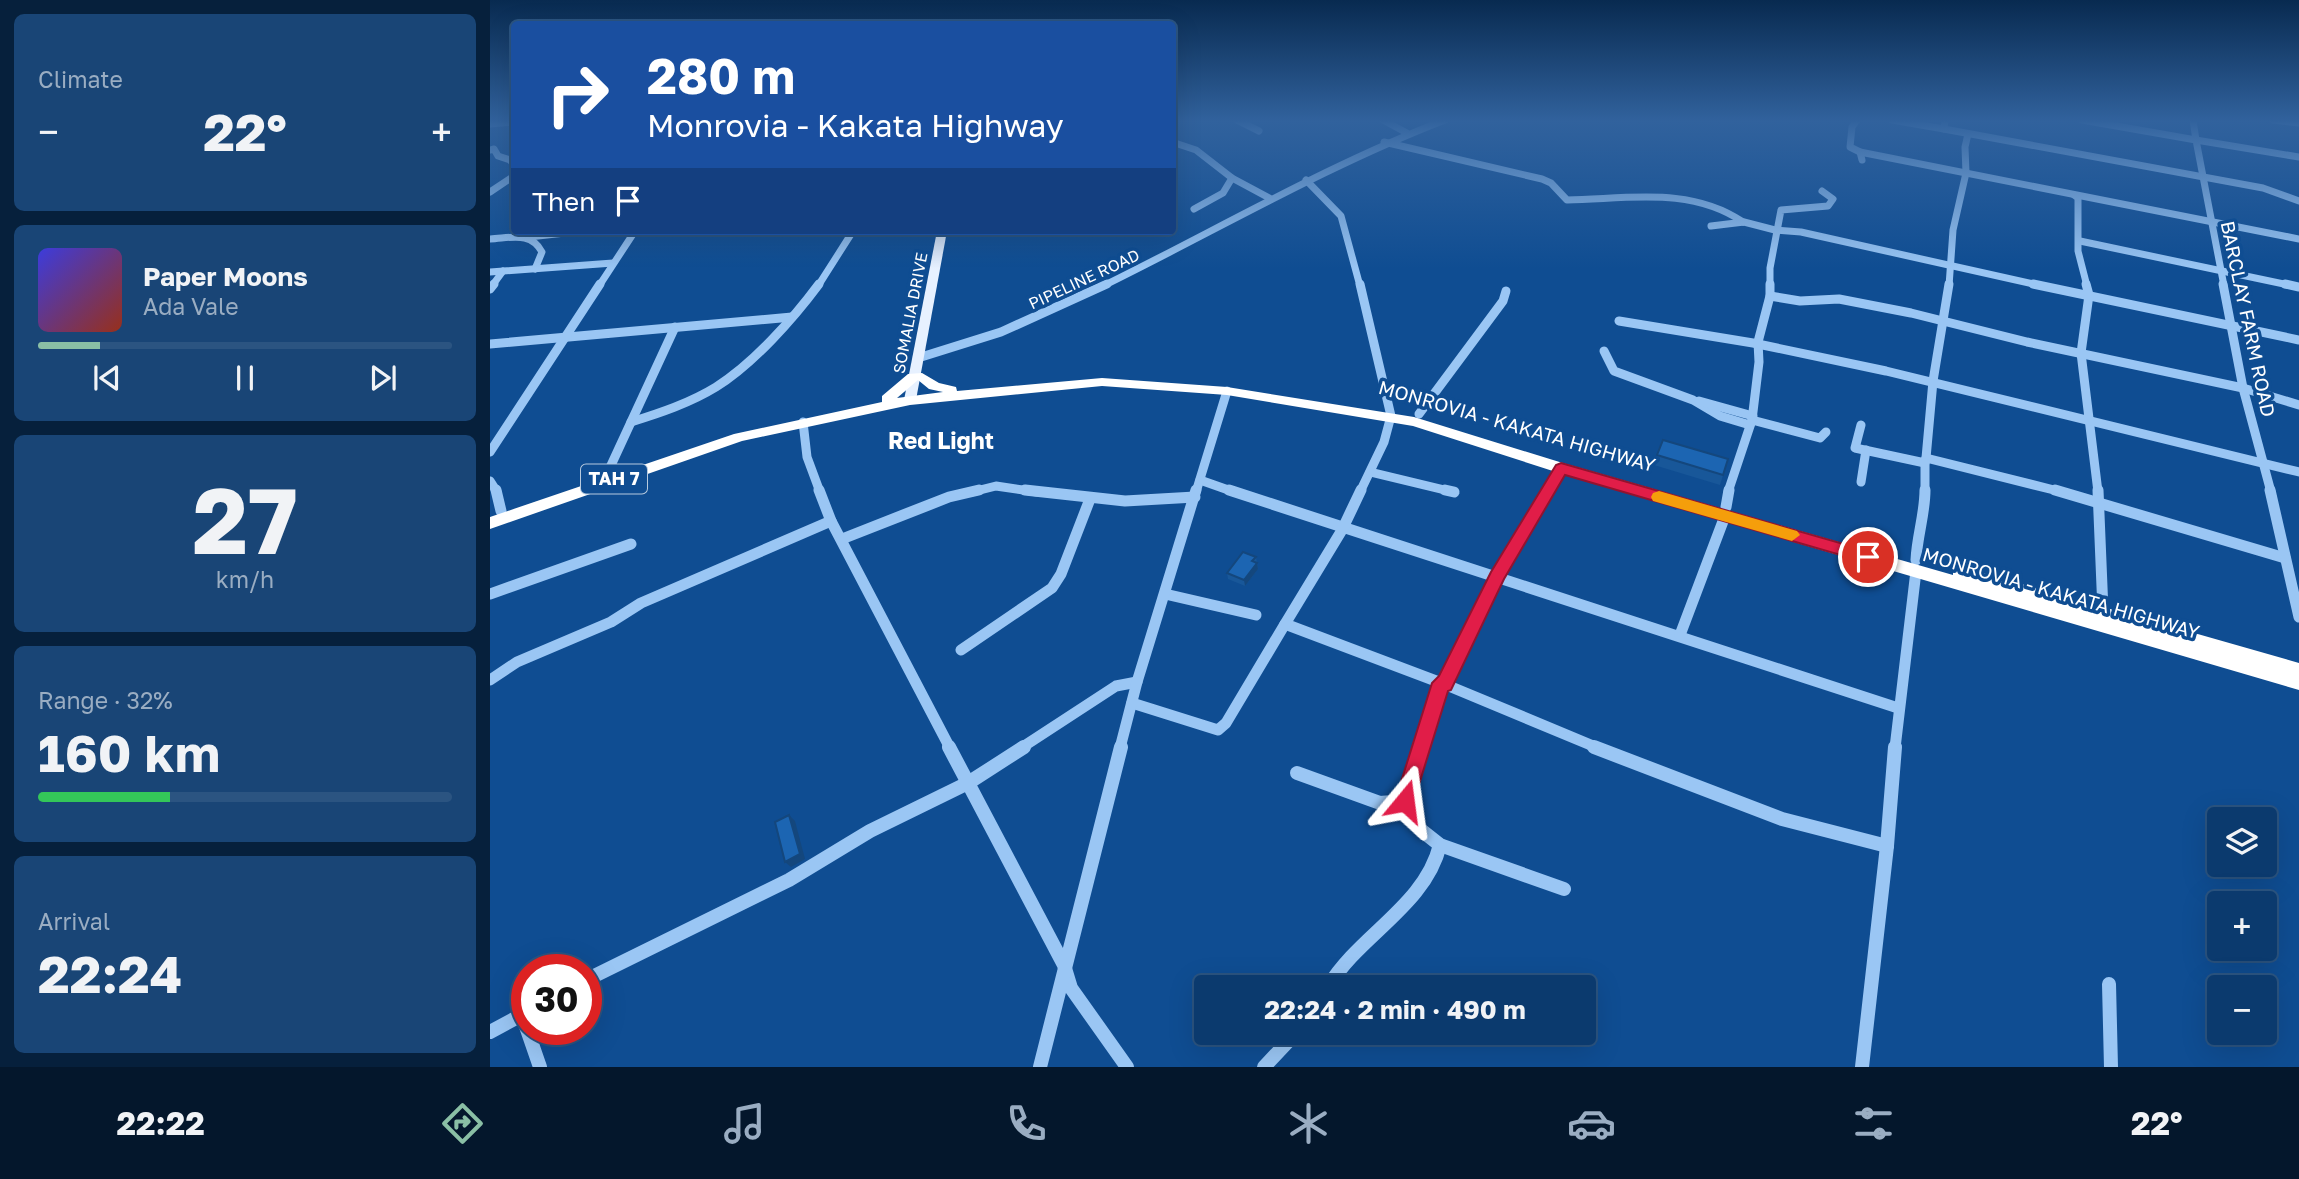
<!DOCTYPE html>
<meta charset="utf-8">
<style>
:root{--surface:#0b3a6e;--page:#194576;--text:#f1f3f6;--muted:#9aadc2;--line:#2b5481;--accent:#8abfa5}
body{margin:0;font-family:"Golos Text",sans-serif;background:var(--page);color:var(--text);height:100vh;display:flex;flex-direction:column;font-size:26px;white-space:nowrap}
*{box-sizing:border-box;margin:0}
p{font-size:23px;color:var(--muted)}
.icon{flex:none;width:38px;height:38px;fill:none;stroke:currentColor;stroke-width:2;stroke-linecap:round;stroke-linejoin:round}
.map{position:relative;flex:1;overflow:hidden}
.sheet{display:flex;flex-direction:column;gap:14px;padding:14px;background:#06203c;width:490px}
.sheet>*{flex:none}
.top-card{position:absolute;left:21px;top:21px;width:665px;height:214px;border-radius:7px;box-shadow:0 7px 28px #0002,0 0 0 2px var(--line);background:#1a4fa0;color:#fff;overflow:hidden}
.buttons{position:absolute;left:1717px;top:807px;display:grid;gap:14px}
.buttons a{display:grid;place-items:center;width:70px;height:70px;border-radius:7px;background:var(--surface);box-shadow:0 7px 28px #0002,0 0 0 2px var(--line);font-size:35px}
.speed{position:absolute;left:21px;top:954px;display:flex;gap:14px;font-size:35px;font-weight:700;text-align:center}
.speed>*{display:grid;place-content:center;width:91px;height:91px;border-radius:50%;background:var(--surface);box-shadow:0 7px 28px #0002,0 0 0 2px var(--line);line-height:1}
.speed .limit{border:10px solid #d22;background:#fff;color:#111}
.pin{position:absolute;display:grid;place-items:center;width:60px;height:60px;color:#fff;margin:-30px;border:4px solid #fff;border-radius:50%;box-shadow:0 2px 7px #0007}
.me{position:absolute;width:77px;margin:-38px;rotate:16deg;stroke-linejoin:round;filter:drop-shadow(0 0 5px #0008)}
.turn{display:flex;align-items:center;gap:24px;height:147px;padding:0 21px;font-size:32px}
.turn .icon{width:91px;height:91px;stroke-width:2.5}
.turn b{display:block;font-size:49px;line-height:60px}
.then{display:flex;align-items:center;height:66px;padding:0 21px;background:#0003;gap:14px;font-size:26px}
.big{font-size:52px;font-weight:700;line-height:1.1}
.sheet .widget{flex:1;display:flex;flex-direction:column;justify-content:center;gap:10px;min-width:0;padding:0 24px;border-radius:10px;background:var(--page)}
.sheet .dial{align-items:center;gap:0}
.dial b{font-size:91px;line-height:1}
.song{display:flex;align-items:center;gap:21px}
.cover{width:84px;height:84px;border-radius:10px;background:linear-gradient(135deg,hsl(240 70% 55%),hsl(10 70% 35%))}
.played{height:7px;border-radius:4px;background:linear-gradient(90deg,var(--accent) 15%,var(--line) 15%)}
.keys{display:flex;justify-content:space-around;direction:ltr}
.heat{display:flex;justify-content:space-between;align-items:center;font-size:38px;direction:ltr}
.charge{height:10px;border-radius:5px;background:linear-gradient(90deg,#34c759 32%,var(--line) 0)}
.trip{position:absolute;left:704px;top:975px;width:402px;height:70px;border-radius:7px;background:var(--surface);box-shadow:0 7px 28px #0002,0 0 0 2px var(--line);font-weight:700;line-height:70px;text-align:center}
.dock{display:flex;height:112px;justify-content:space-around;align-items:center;background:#04172c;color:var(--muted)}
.dock .icon{width:49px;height:49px}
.dock .selected{color:var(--accent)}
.dock b{font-size:32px;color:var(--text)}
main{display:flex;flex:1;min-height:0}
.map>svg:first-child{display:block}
</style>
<main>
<section class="sheet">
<div class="widget"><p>Climate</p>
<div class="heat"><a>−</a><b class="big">22°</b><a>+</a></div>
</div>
<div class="widget">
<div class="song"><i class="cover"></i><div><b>Paper Moons</b><p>Ada Vale</p></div></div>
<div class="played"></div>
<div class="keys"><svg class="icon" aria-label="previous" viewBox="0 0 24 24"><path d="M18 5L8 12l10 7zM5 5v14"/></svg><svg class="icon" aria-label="pause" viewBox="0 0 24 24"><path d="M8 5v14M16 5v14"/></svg><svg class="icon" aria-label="next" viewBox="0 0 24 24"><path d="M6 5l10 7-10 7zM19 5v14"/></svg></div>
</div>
<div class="widget dial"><b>27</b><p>km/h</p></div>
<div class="widget"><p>Range · 32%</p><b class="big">160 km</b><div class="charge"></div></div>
<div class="widget"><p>Arrival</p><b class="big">22:24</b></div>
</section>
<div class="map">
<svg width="1809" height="1067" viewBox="0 0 1809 1067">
<rect width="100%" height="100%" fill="#0f4d92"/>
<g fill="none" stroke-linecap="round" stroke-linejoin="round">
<g stroke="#9ac6f4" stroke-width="7">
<polyline points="682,120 685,120"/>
<polyline points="747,120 769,131"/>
<polyline points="893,120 917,133"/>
<polyline points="1367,120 1362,127 1360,147 1370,152 1372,160"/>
<polyline points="1402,120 1454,129"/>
<polyline points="1455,120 1454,129 1773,188 1809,201"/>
<polyline points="1592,120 1706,140 1734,286"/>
<polyline points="1703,120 1706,140 1809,157"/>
<polyline points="1783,120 1809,123"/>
<polyline points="0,124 24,122"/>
<polyline points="682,142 706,150 742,178 781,199"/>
<path d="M894 142 1052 179 1061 183 1077 200C1138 199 1200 186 1253 222"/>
<polyline points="0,150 4,149 8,156 20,160 24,165"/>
<polyline points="1370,152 1809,239"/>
<polyline points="816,180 851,216 870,286"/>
<polyline points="0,192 24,176"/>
<polyline points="1584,195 1588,198 1588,251 1597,286"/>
<polyline points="704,209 733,193 742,178"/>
<polyline points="1221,226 1254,222 1285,230 1311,232 1552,286"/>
<polyline points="39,237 93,231"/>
<path d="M0 239C21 238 41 231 52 252L45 269"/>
<polyline points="1590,241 1803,286"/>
<polyline points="0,272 123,263"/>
<polyline points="2,286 13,271"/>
<polyline points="109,286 145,231"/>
<polyline points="328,286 363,231"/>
<path d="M613 286C727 230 836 166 955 120"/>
<polyline points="1280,286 1280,268 1291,210 1338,206 1343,199 1332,191"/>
<polyline points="1459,286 1463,230 1476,173 1475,147 1478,134"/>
</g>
<g stroke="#9ac6f4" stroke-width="9">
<polyline points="870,284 901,416 894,442 870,492"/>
<polyline points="1543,284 1809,340"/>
<polyline points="1596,284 1599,295 1591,353 1608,492"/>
<polyline points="1733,284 1753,388 1781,492"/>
<polyline points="1795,284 1809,287"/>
<polyline points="0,289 4,284"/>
<polyline points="1280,296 1310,301 1349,299 1421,313 1537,342 1753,388 1809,405"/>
<polyline points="1129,321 1263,343 1396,371 1809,472"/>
<polyline points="0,344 302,317"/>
<polyline points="1114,351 1124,371 1203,400 1230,416 1260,425"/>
<polyline points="428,358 511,332 617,284"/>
<polyline points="1209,401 1263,416"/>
<polyline points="929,414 1013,301 1016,291"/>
<polyline points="1262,420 1330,438 1336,432"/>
<path d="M141 422C170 413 200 403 226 387 263 364 303 319 329 284"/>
<polyline points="313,422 317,457 330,492"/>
<polyline points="1371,425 1365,448 1435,463 1436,458 1572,492"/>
<polyline points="0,452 110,284"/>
<polyline points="1436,458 1443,381 1459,284"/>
<polyline points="1435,463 1435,492"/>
<polyline points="880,472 963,492"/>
<polyline points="117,474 185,327"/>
<polyline points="710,480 744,492"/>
<polyline points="0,481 7,492"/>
<polyline points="1371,482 1376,450"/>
<polyline points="482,492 506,486 547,492"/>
<polyline points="706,492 737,391"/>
<polyline points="1057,492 1071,468"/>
<polyline points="1238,492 1262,420 1269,362 1268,342 1280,296 1280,284"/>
</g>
<g stroke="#9ac6f4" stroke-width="11">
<polyline points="6,490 11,511"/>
<polyline points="329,490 341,521 460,748"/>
<polyline points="535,490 635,501 705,497"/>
<polyline points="739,490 1408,708"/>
<polyline points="871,490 852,530 795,624 954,684 1108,748"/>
<polyline points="955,490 964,492"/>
<polyline points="1565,490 1795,558"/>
<polyline points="1608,490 1613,611"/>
<polyline points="1780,490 1809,617"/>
<polyline points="1236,507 1239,490"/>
<polyline points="352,539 459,497 489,490"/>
<path d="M1426 560C1427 536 1435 514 1435 490"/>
<polyline points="0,594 141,544"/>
<polyline points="675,594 766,615"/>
<polyline points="1190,635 1235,516"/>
<polyline points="471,650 562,588 571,574 600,499"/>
<polyline points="0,680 27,662 121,622 151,603 341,521"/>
<polyline points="954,684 1007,577 1058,490"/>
<polyline points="642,703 728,730 736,723 795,624"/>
<polyline points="531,748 626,686 647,682"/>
<polyline points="630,748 647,682 706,490"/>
<polyline points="931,748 951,683"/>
<polyline points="1405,748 1426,571"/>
</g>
<g stroke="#9ac6f4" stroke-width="14">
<polyline points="459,747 574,965 581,988 637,1067"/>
<polyline points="931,747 917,792 917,813 931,830 950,845 1074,889"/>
<polyline points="1104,747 1292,819 1397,846"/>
<polyline points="807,773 890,803 915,801"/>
<polyline points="96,980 299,880 380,831 478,783 534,747"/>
<polyline points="1619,984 1621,1067"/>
<path d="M838 987C869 935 935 906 950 845"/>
<polyline points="32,1015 50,1067"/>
<polyline points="0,1032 37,1012"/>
<polyline points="550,1067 631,747"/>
<polyline points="774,1067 807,1032"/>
<polyline points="1372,1067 1397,846 1405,747"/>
</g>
<polygon fill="#e7f1ff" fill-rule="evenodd" points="447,231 457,231 426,400 420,404 414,400"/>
<path fill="#fff" fill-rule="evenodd" d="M432 373 449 383 466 387 467 391 612 378 737 387 924 417 1076 464 1463 575V568L1469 566 1809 663V690L1066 472 923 426 737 395 612 386 420 405 252 441 0 529V517L244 434 392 402V396L418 374ZM428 380 439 389 453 392 407 398Z"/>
</g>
<g fill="#185799">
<polygon points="1167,455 1238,459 1230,485 1164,465"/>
<polygon points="766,557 768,569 755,586 738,579 737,573"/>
</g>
<g fill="#14477d">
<polygon points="767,563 768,569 755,586 754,580"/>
<polygon points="299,815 305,821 315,859 301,867 295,862"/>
</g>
<g fill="#1c65b2" stroke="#14477d" stroke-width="2">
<polygon points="1173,440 1238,459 1233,475 1167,455"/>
<polygon points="753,552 766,557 762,561 767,563 754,580 737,573"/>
<polygon points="299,815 310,854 295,862 285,822"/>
</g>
<linearGradient id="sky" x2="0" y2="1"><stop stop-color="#082a50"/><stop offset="0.45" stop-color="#31629d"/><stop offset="1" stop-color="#31629d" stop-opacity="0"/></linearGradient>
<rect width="1809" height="269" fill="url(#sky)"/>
<polygon fill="#e11d48" stroke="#92132f" stroke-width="2" points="1071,463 1378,551 1386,557 1378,563 1075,475 1014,579 961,690 958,691 922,807 915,810 908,807 905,801 942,683 949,676 1001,572 1066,465"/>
<polygon fill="#f59e0b" points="1169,491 1307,531 1310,535 1302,541 1163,501 1161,497 1163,493"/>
<g text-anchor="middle" stroke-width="7" stroke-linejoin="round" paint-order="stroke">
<g font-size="16" fill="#fff" stroke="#0f4d92">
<text transform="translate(594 279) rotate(-25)" y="6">PIPELINE ROAD</text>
<text transform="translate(420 313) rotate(-79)" y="6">SOMALIA DRIVE</text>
</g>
<rect fill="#0f4d92" stroke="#b7cade" stroke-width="2" x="91" y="464.5" width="66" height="29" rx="5"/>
<g font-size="18" font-weight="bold" fill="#fff">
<text x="124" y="485">TAH 7</text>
</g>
<g font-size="19" fill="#fff" stroke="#0f4d92">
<text transform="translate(1758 319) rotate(78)" y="7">BARCLAY FARM ROAD</text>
<text transform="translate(1027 426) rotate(16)" y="7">MONROVIA - KAKATA HIGHWAY</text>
<text transform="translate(1571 593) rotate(16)" y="7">MONROVIA - KAKATA HIGHWAY</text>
</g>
<g font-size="23" font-weight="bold" fill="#fff" stroke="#0f4d92">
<text x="451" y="449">Red Light</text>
</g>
</g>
</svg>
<div class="buttons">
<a><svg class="icon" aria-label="layers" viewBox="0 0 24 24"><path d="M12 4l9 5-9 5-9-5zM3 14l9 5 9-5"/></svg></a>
<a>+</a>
<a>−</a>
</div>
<div class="speed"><div class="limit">30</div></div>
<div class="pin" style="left:1378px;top:557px;background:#d93025"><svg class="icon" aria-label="arrive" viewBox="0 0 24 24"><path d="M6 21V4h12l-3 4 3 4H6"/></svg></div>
<svg class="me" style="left:915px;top:801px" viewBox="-20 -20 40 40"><path d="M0-17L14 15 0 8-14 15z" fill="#e11d48" stroke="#fff" stroke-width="4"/></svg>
<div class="trip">22:24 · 2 min · 490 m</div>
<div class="top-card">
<div class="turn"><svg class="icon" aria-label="right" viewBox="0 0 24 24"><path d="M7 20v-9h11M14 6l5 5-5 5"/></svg><div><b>280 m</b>Monrovia - Kakata Highway</div></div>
<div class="then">Then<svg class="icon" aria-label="arrive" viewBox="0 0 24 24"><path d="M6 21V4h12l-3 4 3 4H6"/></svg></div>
</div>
</div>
</main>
<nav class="dock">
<b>22:22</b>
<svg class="icon selected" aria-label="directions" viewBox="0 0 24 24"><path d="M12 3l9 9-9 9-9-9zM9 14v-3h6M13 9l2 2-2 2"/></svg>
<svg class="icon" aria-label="music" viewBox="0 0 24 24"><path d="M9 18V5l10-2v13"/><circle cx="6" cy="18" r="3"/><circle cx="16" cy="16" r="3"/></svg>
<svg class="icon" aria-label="phone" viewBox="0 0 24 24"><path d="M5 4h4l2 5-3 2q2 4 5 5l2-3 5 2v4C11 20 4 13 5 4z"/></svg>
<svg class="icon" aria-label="climate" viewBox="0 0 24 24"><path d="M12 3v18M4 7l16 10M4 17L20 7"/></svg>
<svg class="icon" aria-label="car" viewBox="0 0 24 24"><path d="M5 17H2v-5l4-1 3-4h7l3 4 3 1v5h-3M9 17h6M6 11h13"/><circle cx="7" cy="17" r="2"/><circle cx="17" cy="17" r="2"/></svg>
<svg class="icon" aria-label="filters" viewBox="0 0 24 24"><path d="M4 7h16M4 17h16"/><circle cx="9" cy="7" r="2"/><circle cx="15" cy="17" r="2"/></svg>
<b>22°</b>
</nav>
